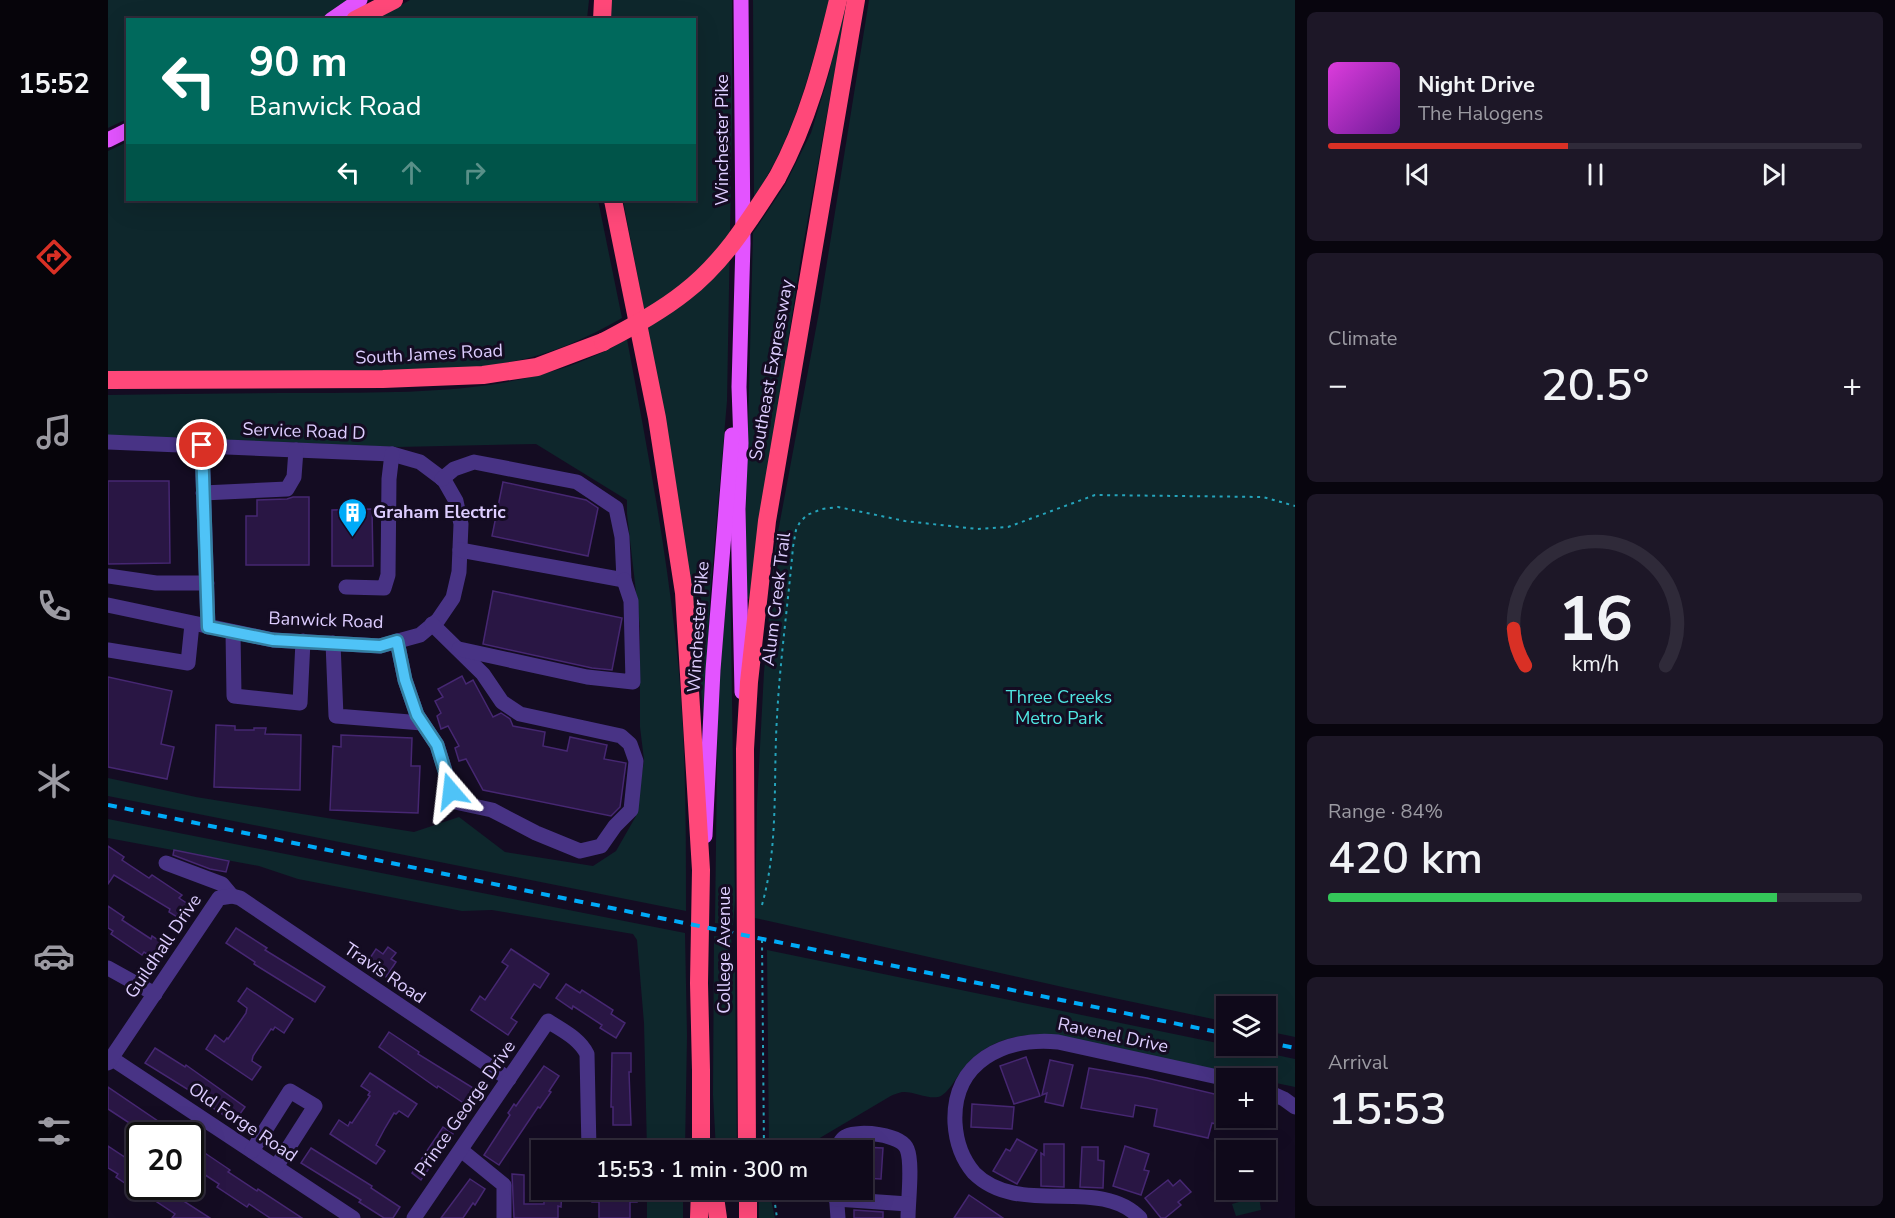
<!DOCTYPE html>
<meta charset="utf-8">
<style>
:root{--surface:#0f091a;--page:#1d1727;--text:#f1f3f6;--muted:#9b9aa2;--line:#2f2a39;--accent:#d93025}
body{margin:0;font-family:"Nunito Sans",sans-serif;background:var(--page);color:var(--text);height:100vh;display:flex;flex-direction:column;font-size:22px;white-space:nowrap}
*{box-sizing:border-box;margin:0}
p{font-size:20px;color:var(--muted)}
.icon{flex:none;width:33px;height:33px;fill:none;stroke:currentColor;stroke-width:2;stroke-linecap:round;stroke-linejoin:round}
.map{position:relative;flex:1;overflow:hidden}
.side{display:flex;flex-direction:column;gap:12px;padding:12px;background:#08050e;width:600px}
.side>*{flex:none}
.hud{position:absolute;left:18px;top:18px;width:570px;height:183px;border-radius:0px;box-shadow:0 6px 24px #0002,0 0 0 2px var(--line);background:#00695c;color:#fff;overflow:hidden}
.tools{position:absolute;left:1108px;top:996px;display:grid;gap:12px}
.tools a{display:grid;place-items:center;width:60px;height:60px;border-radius:0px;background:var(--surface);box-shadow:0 6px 24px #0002,0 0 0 2px var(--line);font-size:30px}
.speed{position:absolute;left:18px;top:1122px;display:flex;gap:12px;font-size:30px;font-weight:700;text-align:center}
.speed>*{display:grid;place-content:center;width:78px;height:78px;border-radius:50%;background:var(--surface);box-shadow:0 6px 24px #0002,0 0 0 2px var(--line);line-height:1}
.speed .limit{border:3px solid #111;border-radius:9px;background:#fff;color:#111}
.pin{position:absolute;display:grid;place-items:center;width:51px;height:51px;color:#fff;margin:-26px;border:3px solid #fff;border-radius:50%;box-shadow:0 2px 6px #0007}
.me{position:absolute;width:66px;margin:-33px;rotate:343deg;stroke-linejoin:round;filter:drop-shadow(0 0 4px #0008)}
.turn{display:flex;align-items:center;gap:21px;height:126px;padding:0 24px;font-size:27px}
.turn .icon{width:78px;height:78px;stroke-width:2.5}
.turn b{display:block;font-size:42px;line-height:51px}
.lanes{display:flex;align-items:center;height:57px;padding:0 24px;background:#0003;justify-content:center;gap:30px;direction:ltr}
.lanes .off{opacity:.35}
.big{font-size:45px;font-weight:600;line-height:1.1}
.side .tile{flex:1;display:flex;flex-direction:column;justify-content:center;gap:9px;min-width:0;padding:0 21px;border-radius:9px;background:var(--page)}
.side .dial{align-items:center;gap:0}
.dial svg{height:156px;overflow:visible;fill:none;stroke:var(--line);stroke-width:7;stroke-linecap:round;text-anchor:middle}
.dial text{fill:var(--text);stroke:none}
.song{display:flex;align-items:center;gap:18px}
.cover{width:72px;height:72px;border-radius:9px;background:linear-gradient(135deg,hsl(300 70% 55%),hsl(280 70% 35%))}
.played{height:6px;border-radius:3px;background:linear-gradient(90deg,var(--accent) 45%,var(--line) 45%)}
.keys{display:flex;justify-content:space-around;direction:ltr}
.heat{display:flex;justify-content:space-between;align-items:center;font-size:33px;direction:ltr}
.charge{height:9px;border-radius:4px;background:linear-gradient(90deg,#34c759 84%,var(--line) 0)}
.trip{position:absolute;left:423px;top:1140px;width:342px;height:60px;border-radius:0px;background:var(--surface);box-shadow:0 6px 24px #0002,0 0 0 2px var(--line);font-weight:600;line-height:60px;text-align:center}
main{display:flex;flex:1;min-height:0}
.menu{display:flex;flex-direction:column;width:108px;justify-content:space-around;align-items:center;background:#06040a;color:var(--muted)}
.menu .icon{width:42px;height:42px}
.menu .current{color:var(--accent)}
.menu b{font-size:27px;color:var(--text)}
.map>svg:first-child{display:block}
</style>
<main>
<nav class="menu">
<b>15:52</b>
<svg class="icon current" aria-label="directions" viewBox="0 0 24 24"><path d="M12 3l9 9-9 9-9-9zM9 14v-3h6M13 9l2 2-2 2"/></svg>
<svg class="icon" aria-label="music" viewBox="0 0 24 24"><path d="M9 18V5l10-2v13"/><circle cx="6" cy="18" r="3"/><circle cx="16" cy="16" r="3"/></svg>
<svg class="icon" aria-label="phone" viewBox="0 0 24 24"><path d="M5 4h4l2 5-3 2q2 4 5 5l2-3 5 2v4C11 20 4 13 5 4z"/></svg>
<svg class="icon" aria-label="climate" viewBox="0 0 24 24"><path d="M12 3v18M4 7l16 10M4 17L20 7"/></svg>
<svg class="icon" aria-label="car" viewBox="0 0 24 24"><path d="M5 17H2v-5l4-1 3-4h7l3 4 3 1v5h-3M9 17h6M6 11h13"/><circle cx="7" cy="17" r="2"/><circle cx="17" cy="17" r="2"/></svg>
<svg class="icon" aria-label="filters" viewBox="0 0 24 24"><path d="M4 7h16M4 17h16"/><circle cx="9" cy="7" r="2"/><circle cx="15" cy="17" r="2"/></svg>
</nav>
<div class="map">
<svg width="1187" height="1218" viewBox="0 0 1187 1218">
<rect width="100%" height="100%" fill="#140c22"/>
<g fill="#0e272c">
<polygon points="0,0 243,0 212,19 20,20 19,119 0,128"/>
<polygon points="302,0 481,0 479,19 266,20"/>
<polygon points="502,0 624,0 624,119 619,401 602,597 599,714 595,714 588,625 574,522 560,435 515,200 586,200 586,20 501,20"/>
<path d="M645 0H721C703 68 687 137 646 197Z"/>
<polygon points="761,0 1187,0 1187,1037 1158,1031 1158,1006 1119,1006 1119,1022 959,988 647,918 649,803 656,672 667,548 711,312"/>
<polygon points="735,3 739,4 693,257 641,599 638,598 638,507 645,233 677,185 703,133 721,74"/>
<path d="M19 142 20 200H490L514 318C480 338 441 355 402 362 373 368 342 370 313 373L0 371V151Z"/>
<path d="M519 339C537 437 556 535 567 634 578 726 578 818 578 911L0 796V778L88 797 306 832 351 817 397 852 485 866 508 851 528 816 536 760 532 727V627L519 514V500L428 444 290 447 0 435V395C67 394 134 393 200 393 307 392 425 396 519 339Z"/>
<polygon points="622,565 627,901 625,925 607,923 610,688"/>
<polygon points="0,819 577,933 579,1036 577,1150 539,1150 536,1023 529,940 525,934 384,910 354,911 190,879 151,866 0,838"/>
<polygon points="606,936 623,938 624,948 621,951 619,965 627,965 629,1150 608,1150 605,1095"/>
<path d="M659 950 1187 1059V1087L1158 1081V1078H1147L935 1034C906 1035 881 1041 860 1063 851 1071 841 1095 830 1097 819 1099 805 1091 794 1092 790 1093 784 1095 781 1097L705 1142 695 1150H661Z"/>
<rect x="539" y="1190" width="36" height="28"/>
<polygon points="651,1190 661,1190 667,1218 651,1218"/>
<polygon points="1151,1196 1153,1210 1128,1216 1124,1204"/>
</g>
<g fill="#291644" stroke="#462772" stroke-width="1.5">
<polygon points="0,481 61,481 62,563 0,564"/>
<polygon points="395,482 478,500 490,508 480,556 384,536"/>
<polygon points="185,497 201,497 201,565 138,565 138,516 149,516 149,500 179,499"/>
<polygon points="264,509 265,566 224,566 224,510"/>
<polygon points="385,591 514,618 504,670 484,668 375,644"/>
<polygon points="354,676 358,684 365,680 385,717 393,713 402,719 405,726 437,732 435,746 459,751 462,737 499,745 496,759 518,763 512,807 503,816 375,790 358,759 351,761 347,748 351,746 340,726 333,729 329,716 333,713 327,701 335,697 330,689"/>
<polygon points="0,677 64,691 53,744 66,747 59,779 0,767"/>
<polygon points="108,725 127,726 127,730 146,730 146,728 158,728 157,734 193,735 192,790 106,787"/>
<polygon points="233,735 304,738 303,766 312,766 310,813 222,810 225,746 233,747"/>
<polygon points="0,846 16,857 14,860 41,878 44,875 74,895 71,898 86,908 77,922 61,912 62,909 6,875 0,884"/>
<polygon points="66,850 121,861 118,872 102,869 65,855"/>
<polygon points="0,906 16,917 14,920 43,939 44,936 60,947 50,961 36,952 34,955 3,934 5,931 0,928"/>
<polygon points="128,928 159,948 157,950 217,987 207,1002 146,964 147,962 118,943"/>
<polygon points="280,947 288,953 283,959 288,962 278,977 258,964 268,949 275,954"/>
<polygon points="403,949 441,974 432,988 426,984 403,1018 409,1022 400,1035 363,1010 372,996 377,1000 400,966 394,962"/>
<polygon points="458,984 472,993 474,990 505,1010 503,1014 517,1023 508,1038 492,1028 494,1025 465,1006 464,1009 448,998"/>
<polygon points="139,988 185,1019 176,1033 167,1027 165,1030 163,1029 145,1056 144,1061 153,1067 144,1080 98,1049 107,1035 116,1042 119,1038 120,1039 138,1013 139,1008 130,1001"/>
<polygon points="281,1032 311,1052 310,1054 370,1091 360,1106 330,1086 329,1088 271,1047"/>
<polygon points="47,1048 77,1067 78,1065 137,1107 126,1122 96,1102 97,1100 37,1063"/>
<polygon points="504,1053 523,1053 523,1072 521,1072 523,1125 505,1125 505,1107 503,1107"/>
<polygon points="918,1057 932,1096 906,1104 892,1066"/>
<polygon points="942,1060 965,1065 955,1106 937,1102 939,1093 934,1095"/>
<polygon points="436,1066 451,1076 441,1091 443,1092 432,1108 430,1107 391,1165 376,1155 402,1115 400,1113 406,1104 408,1106"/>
<polygon points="981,1068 1039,1078 1115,1096 1108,1124 1104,1123 1100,1138 1046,1126 1049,1109 1027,1105 1025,1117 973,1108"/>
<polygon points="262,1073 309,1104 300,1117 291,1111 288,1114 286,1113 277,1128 268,1145 277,1151 268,1164 222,1134 231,1120 240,1126 242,1122 244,1123 262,1096 260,1095 262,1092 253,1086"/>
<polygon points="0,1087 72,1136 33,1136 21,1127 23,1124 0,1109"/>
<polygon points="864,1104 906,1107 904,1129 863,1127"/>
<polygon points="335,1127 345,1134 313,1180 304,1173"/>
<polygon points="909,1139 929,1150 909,1184 885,1171 898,1149 902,1151"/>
<polygon points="82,1143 122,1170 120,1172 149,1191 150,1189 194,1218 162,1218 141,1204 139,1207 109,1187 111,1184 82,1165"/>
<polygon points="936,1144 956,1144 956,1187 933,1186 933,1153 936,1155"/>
<polygon points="0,1146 21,1160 19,1163 32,1171 32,1176 24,1188 8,1177 10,1174 0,1168"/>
<polygon points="1017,1146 1041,1154 1036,1170 1041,1171 1033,1195 1005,1186"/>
<polygon points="754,1147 775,1148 773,1179 754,1178"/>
<polygon points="974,1147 990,1147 990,1160 996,1161 995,1188 972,1187"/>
<polygon points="203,1148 264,1186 263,1188 292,1207 285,1218 276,1218 251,1202 253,1200 193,1163"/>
<polygon points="404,1174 416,1175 416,1204 436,1204 436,1190 454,1190 453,1207 450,1206 450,1218 406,1218"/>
<polygon points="362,1179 377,1189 367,1205 365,1203 355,1218 333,1218"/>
<polygon points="1060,1180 1065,1186 1072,1180 1083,1192 1070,1202 1073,1205 1057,1218 1053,1218 1037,1198"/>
<polygon points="51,1186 61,1186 79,1198 77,1202 102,1218 64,1218 67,1214 43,1198"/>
<polygon points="484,1190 529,1190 529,1202 522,1202 522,1218 491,1218 491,1202 484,1202"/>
<polygon points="861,1195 895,1218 846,1218"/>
<polygon points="746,1210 775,1212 775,1218 746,1218"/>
</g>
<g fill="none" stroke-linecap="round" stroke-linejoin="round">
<g stroke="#25a4bb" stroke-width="2" stroke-dasharray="3 4.5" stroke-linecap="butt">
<path d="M654 905C671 844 665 780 669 717 672 660 680 604 685 547L688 530 692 522 699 515 714 509 730 507 797 521 869 529 900 527 987 495 1155 497 1187 506"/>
<polyline points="654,940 656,1150"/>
<polyline points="665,1190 669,1218"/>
</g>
<g stroke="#483385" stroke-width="15">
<polyline points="0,442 284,454 312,462 336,480 348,501 353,524 351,572 345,598 330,620 312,635 272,646 165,640 0,605"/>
<polyline points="94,445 100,627"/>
<polyline points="334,479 346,469 366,462 469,482 508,508 514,537 516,580 352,550"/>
<polyline points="95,493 179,489 186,477 188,450"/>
<polyline points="0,576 48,583 99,583"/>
<polyline points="238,587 276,588 280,575 281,479 284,454"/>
<polyline points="125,632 126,696 192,703 195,641"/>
<polyline points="289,641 297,680 309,715 329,745 347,802 384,810 428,833 472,851 493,846 507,826 523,810 528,761 522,744 513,736 412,714 394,702 375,674 324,624"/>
<polyline points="225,643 228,716 314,723"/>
<polyline points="351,649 479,677 525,682 523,601 516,580"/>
<polyline points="0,650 80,663 84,624"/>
<polyline points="58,863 114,884 124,896"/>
<polyline points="0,968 47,994"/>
<polyline points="3,1058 245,1218"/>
<polyline points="0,1063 111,898 124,896 132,898 401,1079"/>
<polyline points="1158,1091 1176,1099 1187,1107"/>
<polyline points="353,1150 396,1185 396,1218"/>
<path d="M729 1150C731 1145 733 1138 739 1136 751 1130 793 1134 799 1149 805 1163 800 1201 800 1218"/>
<polyline points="144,1151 182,1091 207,1106 168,1167"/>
<polyline points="728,1191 730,1218"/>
<polyline points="728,1199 800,1204"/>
<path d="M306 1218 440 1021C455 1031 471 1038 479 1054L481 1150"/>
<path d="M1032 1218C991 1175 911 1218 866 1173 854 1159 848 1140 847 1123 844 1061 897 1037 950 1042L1119 1079"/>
</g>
<g stroke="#e354ff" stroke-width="15">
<polyline points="633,0 635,243 631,387 633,443 630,509 634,692"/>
<polyline points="223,20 252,0"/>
<polyline points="0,140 20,130"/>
<polyline points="597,836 605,670 624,435"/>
</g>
<g stroke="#ff4879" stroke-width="18">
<polyline points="247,20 286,0"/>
<polyline points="494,20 495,0"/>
<path d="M669 178C700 121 715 62 730 0"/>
<polyline points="505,200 549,418 576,593 593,870 591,983 593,1070 593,1150"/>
<polyline points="0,380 275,379 375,375 429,367 495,342"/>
<polyline points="639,1150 637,749 641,682 659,521 748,0"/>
<polyline points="606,1190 610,1218"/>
<polyline points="640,1190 640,1218"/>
<polyline points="591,1218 592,1190"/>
</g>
<g stroke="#00abf8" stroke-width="4" stroke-dasharray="9 8" stroke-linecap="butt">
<polyline points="0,805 1119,1034"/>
<polyline points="1158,1042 1187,1048"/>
</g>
<path stroke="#ff4879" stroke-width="18" d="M495 342C523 327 552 312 577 292 616 262 643 218 669 178"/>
</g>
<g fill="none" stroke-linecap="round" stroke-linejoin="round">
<defs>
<polyline id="route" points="94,445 100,627 165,640 272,646 289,641 297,680 309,715 329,745 343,791"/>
</defs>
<use href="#route" stroke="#337fa1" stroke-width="15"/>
<use href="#route" stroke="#4fc3f7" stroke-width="10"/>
</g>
<defs>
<symbol id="building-pin" viewBox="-11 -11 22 30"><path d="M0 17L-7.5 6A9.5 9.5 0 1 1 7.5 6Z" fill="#00abf8" stroke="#140c22"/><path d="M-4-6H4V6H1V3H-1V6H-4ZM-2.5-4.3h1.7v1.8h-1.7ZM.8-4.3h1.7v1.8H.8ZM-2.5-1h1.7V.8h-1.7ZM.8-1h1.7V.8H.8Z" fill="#fff"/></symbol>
</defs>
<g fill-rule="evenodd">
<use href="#building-pin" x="228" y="496" width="33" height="45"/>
</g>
<g text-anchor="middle" stroke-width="6" stroke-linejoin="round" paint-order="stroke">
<g font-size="18" fill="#ddcdff" stroke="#140c22">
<text transform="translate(614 140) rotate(-90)" y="6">Winchester Pike</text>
<text transform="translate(321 354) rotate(-3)" y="6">South James Road</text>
<text transform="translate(663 370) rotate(-80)" y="6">Southeast Expressway</text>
<text transform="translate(196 431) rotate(2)" y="6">Service Road D</text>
<text transform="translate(668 599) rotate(-83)" y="6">Alum Creek Trail</text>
<text transform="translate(218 620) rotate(2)" y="6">Banwick Road</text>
<text transform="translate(590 627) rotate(-86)" y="6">Winchester Pike</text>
<text transform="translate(55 946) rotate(-56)" y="6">Guildhall Drive</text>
<text transform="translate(616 950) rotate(-90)" y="6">College Avenue</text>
<text transform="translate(277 973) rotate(34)" y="6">Travis Road</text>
<text transform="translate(1005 1035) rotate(12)" y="6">Ravenel Drive</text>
<text transform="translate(357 1108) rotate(-55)" y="6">Prince George Drive</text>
<text transform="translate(135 1122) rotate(34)" y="6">Old Forge Road</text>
</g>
<g font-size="18" font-weight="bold" fill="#ddcdff" stroke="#140c22" text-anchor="start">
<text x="265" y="518">Graham Electric</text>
</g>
<g font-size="18" fill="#50e7e2" stroke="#140c22">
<text x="951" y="703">Three Creeks<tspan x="951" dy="21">Metro Park</tspan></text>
</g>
</g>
</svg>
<div class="tools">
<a><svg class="icon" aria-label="layers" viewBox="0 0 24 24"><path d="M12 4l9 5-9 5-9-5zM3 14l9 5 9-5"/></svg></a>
<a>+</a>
<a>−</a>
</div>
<div class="speed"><div class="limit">20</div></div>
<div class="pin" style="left:94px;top:445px;background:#d93025"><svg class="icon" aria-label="arrive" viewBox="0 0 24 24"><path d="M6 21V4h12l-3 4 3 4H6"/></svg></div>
<svg class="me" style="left:343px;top:791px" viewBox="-20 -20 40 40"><path d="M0-17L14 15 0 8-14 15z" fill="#4fc3f7" stroke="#fff" stroke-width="4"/></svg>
<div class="trip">15:53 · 1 min · 300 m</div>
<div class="hud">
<div class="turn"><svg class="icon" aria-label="left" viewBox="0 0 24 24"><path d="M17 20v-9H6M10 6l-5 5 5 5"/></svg><div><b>90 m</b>Banwick Road</div></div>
<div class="lanes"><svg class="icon" aria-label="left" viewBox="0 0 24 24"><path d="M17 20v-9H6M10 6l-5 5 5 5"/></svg><svg class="icon off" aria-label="ahead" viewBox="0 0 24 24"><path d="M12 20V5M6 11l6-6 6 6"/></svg><svg class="icon off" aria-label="right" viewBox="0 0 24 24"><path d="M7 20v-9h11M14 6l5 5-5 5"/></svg></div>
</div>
</div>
<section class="side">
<div class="tile">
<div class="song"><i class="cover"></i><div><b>Night Drive</b><p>The Halogens</p></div></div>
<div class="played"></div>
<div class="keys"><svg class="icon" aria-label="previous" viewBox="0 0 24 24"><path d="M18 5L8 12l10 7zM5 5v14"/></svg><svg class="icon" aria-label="pause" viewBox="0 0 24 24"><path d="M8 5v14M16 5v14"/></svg><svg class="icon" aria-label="next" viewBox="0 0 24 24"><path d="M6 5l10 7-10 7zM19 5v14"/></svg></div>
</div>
<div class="tile"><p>Climate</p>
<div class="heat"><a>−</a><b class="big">20.5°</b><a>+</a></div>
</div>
<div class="tile dial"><svg viewBox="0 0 100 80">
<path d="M14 69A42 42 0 1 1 86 69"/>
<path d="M14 69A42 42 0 0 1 8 50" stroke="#d93025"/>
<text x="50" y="56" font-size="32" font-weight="700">16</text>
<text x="50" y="72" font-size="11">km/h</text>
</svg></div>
<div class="tile"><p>Range · 84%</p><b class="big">420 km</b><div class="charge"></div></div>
<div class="tile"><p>Arrival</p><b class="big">15:53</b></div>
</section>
</main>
